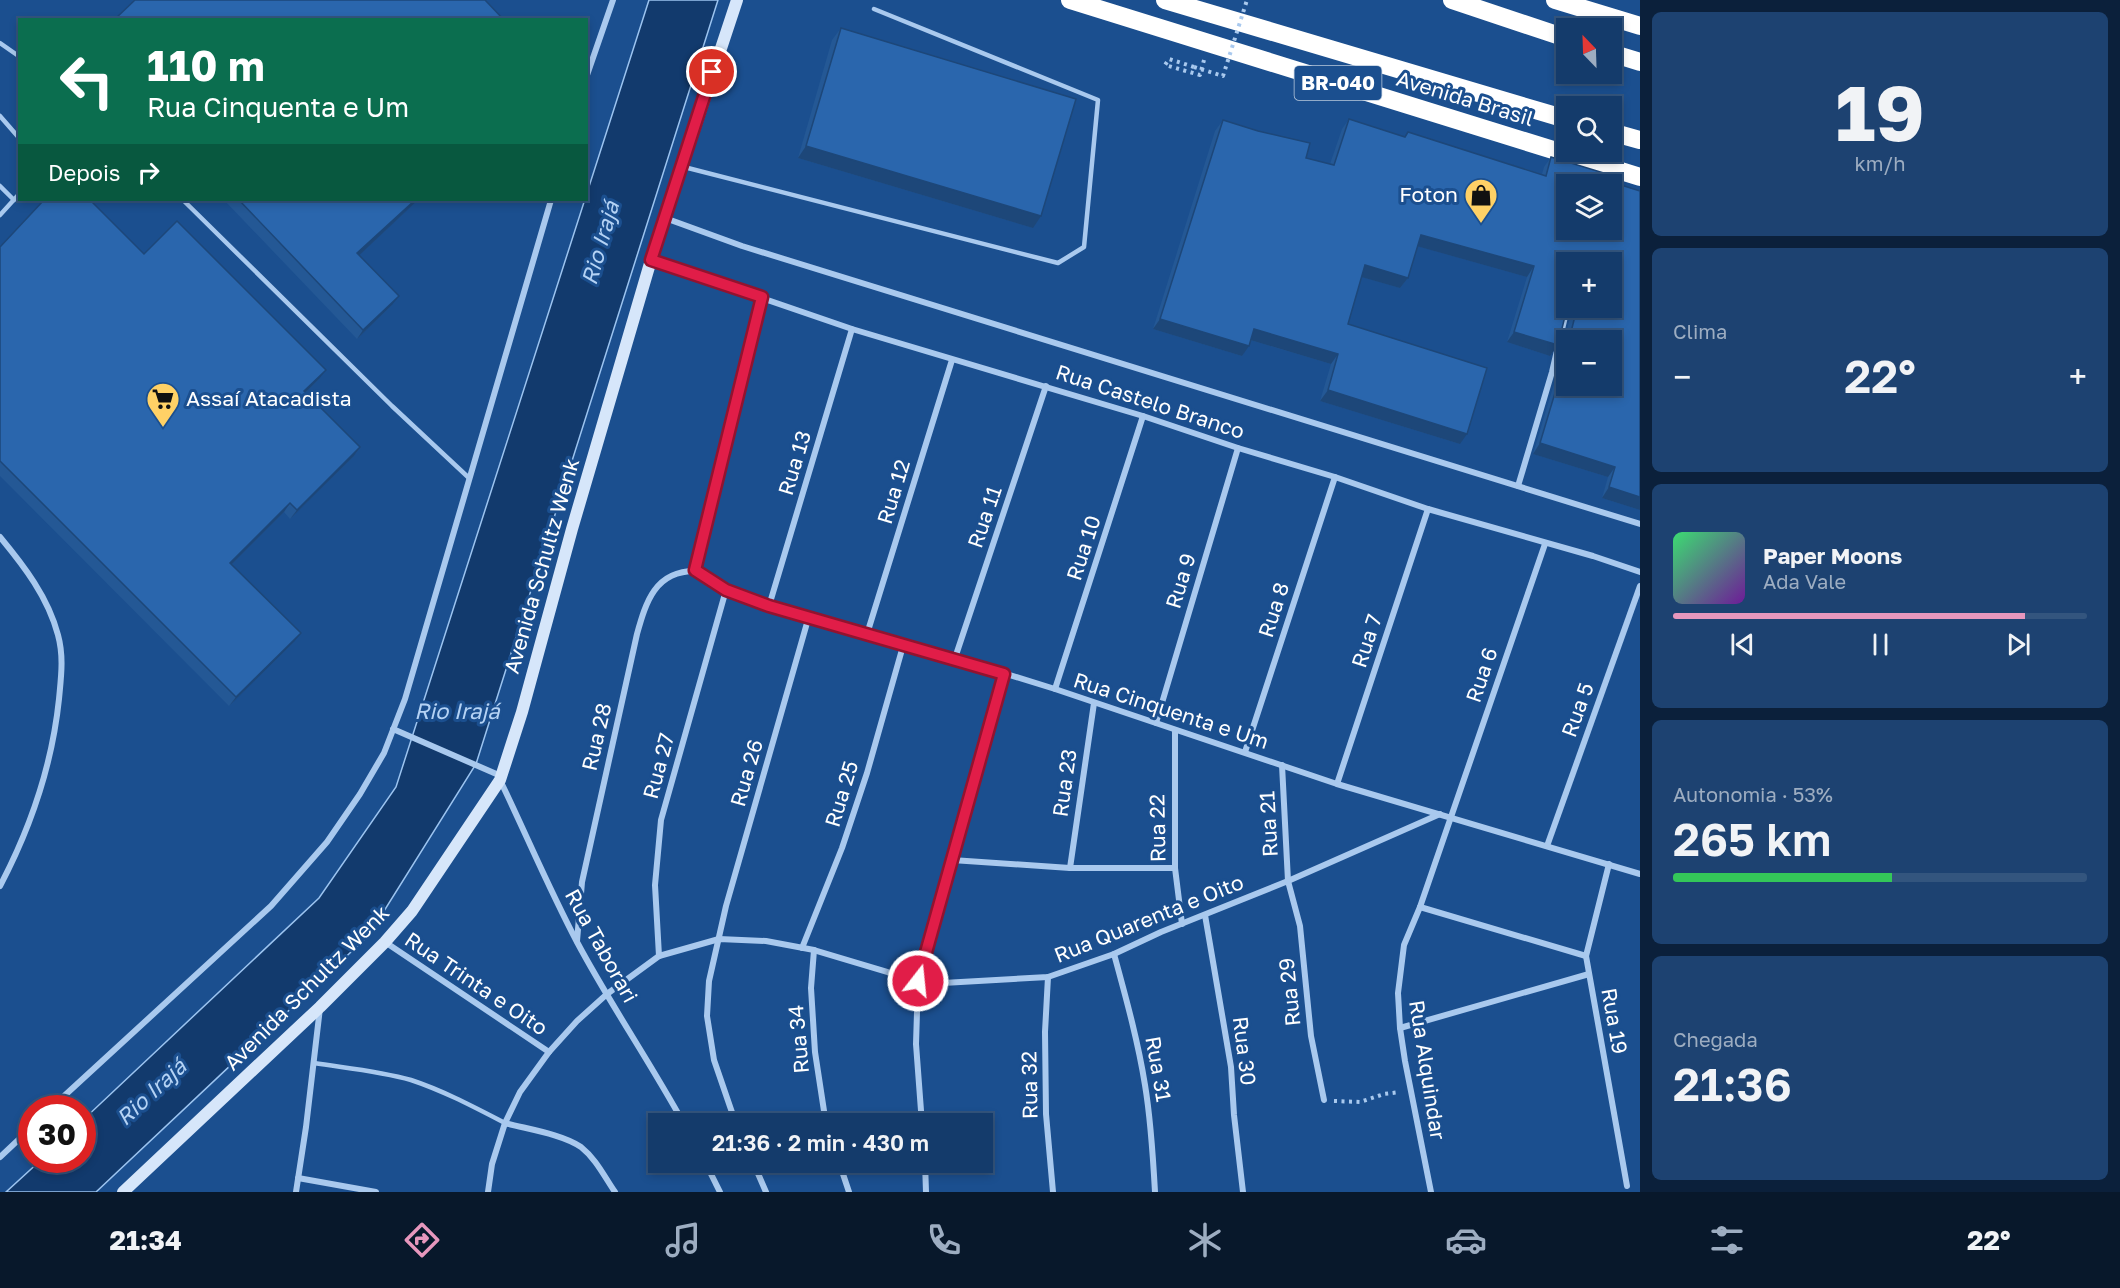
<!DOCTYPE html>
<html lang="pt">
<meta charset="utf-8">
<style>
:root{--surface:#143b6b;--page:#1d4271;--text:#f1f3f6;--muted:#9dadc1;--line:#33557e;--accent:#e797bd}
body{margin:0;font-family:"Golos Text",sans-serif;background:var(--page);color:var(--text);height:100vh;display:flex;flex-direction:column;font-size:22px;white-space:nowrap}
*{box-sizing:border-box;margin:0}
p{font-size:20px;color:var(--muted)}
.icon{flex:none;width:33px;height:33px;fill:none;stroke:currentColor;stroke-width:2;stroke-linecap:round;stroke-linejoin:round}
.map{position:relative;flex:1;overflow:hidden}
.sheet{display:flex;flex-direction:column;gap:12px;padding:12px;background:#0b203b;width:480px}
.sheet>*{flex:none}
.banner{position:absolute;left:18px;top:18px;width:570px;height:183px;border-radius:0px;box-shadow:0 3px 9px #0003,0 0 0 2px var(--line);background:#0b6e4f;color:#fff;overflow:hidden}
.needle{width:39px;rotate:337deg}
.controls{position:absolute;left:1556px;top:18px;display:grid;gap:12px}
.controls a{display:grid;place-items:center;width:66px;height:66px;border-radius:0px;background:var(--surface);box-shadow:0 3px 9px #0003,0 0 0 2px var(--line);font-size:30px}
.speed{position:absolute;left:18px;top:1095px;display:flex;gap:12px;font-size:30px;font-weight:700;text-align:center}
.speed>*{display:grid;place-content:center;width:78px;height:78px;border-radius:50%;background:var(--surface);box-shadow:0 3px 9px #0003,0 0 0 2px var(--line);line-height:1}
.speed .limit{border:9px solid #d22;background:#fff;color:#111}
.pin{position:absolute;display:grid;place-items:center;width:51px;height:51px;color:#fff;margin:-26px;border:3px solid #fff;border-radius:50%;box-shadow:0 2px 6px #0007}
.me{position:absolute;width:66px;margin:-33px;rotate:16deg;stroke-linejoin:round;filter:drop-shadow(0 0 4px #0008)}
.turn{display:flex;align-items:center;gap:21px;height:126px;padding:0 30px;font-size:27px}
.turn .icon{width:78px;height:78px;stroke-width:2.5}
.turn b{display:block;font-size:42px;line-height:51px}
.then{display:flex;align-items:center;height:57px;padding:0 30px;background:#0003;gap:12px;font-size:22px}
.big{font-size:45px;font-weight:600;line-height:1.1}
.sheet .widget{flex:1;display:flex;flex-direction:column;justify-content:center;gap:9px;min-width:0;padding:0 21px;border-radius:9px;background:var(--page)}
.sheet .dial{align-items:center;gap:0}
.dial b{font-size:78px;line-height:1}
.song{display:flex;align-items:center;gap:18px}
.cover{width:72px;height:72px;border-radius:9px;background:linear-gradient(135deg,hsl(140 70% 55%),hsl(280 70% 35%))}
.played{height:6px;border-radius:3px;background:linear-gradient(90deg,var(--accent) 85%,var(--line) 85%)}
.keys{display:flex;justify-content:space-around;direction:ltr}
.heat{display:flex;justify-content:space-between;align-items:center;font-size:33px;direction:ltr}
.charge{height:9px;border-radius:4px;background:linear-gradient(90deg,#34c759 53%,var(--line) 0)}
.trip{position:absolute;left:648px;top:1113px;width:345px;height:60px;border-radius:0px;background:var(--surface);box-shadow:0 3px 9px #0003,0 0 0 2px var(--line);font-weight:600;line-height:60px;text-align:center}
.dock{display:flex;height:96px;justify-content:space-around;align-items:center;background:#08182b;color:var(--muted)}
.dock .icon{width:42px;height:42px}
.dock .active{color:var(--accent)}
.dock b{font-size:27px;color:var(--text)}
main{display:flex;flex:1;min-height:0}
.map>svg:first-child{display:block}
</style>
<main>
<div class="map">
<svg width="1640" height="1192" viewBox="0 0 1640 1192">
<rect width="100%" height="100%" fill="#1b4f8f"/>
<polygon fill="#123a6d" stroke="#9cc4f0" stroke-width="1.5" points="649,0 718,0 476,764 369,935 96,1192 6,1192 41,1160 82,1160 83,1120 319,898 396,787"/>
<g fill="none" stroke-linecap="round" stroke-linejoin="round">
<g stroke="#a9c9ee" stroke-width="4" stroke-dasharray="3 4.5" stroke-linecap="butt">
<polyline points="1194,67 1169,59 1165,65 1200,75 1204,60"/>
<polyline points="1334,1101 1360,1102 1384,1094 1400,1092"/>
</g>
<g stroke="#a9c9ee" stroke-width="4.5">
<polyline points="0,43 20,57"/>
<polyline points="0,116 20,139"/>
<polyline points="684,167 1058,263 1084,247 1098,100 874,9"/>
<polyline points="0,186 14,200"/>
<polyline points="183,200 392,406 469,478"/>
<polyline points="0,215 20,193"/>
<path d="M314 1063C346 1068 380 1071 411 1080 444 1091 474 1107 505 1123"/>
</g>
<g stroke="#a9c9ee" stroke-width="6">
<polyline points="586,78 613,0"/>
<polyline points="665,218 742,246 1640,524"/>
<polyline points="651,260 852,329 1143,416 1238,448 1335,477 1428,509 1593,556 1640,572"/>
<polyline points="1518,486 1552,372 1567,308"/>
<path d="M0 537C24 566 48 597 58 635 64 657 61 677 59 699 52 766 31 827 0 886"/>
<polyline points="695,571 726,590 769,606 809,616 903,646 955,658 1055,689 1337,784 1640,874"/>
<polyline points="695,571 762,297"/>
<polyline points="769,606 852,329"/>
<polyline points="867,634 952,360"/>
<polyline points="955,658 1046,386"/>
<polyline points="1055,689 1143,416"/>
<polyline points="1156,723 1238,448"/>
<polyline points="393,729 501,776"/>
<polyline points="1175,731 1175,868 1182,924"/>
<polyline points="1245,752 1335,477"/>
<polyline points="1282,765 1288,881 1300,926 1311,1036 1324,1100"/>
<path d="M500 780C526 834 549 889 577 942 610 1004 650 1062 684 1124"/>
<polyline points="1337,784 1428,509"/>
<polyline points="1547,846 1640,586"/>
<polyline points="952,860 1070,868 1175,868"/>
<polyline points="1609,864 1586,956 1627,1186"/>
<polyline points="1070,868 1094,703"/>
<polyline points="1420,907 1586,956"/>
<polyline points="1205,915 1231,1067 1234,1115 1243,1192"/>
<path d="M577 941 582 882 637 634C646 602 655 571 695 571"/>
<polyline points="385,942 549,1052"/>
<polyline points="802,948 842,848 867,773 903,646"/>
<polyline points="814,950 811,988 815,1052 826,1124"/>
<path d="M1114 954C1126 998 1138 1041 1145 1085 1151 1121 1153 1156 1155 1192"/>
<polyline points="659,956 655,885 661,820 726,590"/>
<polyline points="1048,977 1045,1032 1046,1114 1053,1192"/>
<polyline points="1400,1028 1589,974"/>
<polyline points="51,1108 271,906 327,842 360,794 384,753 405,699 551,200"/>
<path d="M505 1123C527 1129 562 1134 581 1147 596 1159 604 1176 615 1192"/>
<polyline points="736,1124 714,1060 707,1016 709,981 726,906 809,616"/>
<polyline points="922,1124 916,1044 918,981 1004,674"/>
<polyline points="0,1157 32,1127"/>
<polyline points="705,1162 720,1192"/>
<polyline points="753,1162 766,1192"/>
<polyline points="839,1162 849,1192"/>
<polyline points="925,1162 926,1192"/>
<polyline points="298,1178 376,1192"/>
<polyline points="296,1192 306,1127 320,1008"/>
<polyline points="488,1192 492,1164 505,1123 520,1092 549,1052 577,1021 607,994 659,956 719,939 766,941 814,950 918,981 943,983 1048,977 1114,954 1161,932 1288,881 1440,814"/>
<polyline points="1431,1192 1405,1061 1400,1028 1398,993 1404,945 1420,907 1545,544"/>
</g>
<polyline stroke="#d6e6fa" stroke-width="12" points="123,1192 320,1007 385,942 412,911 500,780 522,712 572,529 651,260 737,0"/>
<g stroke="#fff" stroke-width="18">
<polyline points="1070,0 1640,177"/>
<polyline points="1165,0 1566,119"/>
<polyline points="1452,0 1566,38"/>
<polyline points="1555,0 1640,26"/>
<polyline points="1611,53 1640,62"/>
<polyline points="1611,132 1640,140"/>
</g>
<polyline stroke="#a9c9ee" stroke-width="4" stroke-dasharray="3 4.5" stroke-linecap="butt" points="1194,67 1223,76 1247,0"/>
</g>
<g fill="#245895" fill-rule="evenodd">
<polygon points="841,28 1033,228 798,158 832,40"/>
<path d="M1349 119 1404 137 1408 132 1542 174 1544 167 1551 157 1605 180 1640 191V510L1602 498 1608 477 1533 454 1557 374 1572 308H1611L1566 262 1558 345 1550 356 1507 342 1527 277 1417 246 1408 278 1400 288 1362 277 1348 324 1460 444 1320 401 1331 364 1250 340 1242 356 1153 329 1215 131 1223 120 1306 158 1330 164 1342 129ZM1566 340H1611L1566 386Z"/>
<polygon points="224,200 418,200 359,255 392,305 357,339"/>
<polygon points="0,247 144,254 319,379 306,392 360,447 354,456 290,519 284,512 232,564 294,642 229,706 0,476"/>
</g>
<g fill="#1d4779">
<polygon points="806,146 1041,216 1033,228 798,158"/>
<polygon points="415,200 418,200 351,263 357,253"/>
<polygon points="1421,235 1534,266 1527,277 1413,245"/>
<polygon points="1365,265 1408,278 1400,288 1358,276"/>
<polygon points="399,296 392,305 357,339 363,330"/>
<polygon points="1160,319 1249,346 1242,356 1153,329"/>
<polygon points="1254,329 1338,354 1331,364 1247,339"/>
<polygon points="1514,332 1558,345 1550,356 1507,342"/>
<polygon points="326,370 319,379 298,400 304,391"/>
<polygon points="1328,390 1467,434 1460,444 1320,401"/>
<polygon points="1540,443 1615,467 1608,477 1533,454"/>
<polygon points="360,447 354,456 290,519 297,510"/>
<polygon points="1609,487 1640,497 1640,510 1602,498"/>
<polygon points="290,503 284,512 224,572 230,563"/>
<polygon points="301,633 294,642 229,706 236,697"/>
</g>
<g fill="#2a66ad" stroke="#1d4779" stroke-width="1.5" fill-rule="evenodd">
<polygon points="135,0 485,0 504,20 114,20"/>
<polygon points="841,28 1076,99 1041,216 806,146"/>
<path d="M1349 119 1405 137 1408 132 1546 176 1551 157 1604 173 1605 180 1640 191V497L1609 487 1615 467 1540 443 1566 356V386H1611V340H1569L1577 308H1611V262H1566L1567 308 1558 345 1514 332 1534 266 1421 235 1408 278 1365 265 1348 324 1487 368 1467 434 1328 390 1338 354 1254 329 1249 346 1160 319 1223 120 1258 131 1310 143 1306 158 1334 165ZM1566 184H1611V230H1566Z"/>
<polygon points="44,200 90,200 144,254 177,221 326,370 304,391 360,447 297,510 290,503 230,563 301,633 236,697 0,461 0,247"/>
<polygon points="239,200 415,200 357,253 399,296 363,330"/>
</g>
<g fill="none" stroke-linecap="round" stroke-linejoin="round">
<defs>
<polyline id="route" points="712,72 651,260 762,297 695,570 726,590 769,606 1004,674 918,981"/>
</defs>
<use href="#route" stroke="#92132f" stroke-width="15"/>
<use href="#route" stroke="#e11d48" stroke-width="10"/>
</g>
<defs>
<symbol id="shop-pin" viewBox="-11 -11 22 30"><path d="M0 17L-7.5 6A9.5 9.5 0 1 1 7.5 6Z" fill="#ffd166" stroke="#1b4f8f"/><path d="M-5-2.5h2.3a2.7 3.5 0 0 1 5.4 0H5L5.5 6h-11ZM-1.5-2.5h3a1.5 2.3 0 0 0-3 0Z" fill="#111"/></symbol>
<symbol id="supermarket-pin" viewBox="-11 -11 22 30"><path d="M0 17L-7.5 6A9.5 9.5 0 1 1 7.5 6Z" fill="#ffd166" stroke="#1b4f8f"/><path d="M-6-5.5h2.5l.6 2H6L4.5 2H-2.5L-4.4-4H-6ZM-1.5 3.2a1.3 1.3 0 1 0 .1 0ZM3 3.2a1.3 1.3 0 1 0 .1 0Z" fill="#111"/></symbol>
</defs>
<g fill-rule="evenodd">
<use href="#shop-pin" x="1462" y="176" width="38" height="52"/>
<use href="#supermarket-pin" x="144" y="380" width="38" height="52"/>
</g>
<g text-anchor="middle" stroke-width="6" stroke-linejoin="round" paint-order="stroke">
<rect fill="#1b4f8f" stroke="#bbcadd" stroke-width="1.5" x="1294.5" y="66" width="87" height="34" rx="4.5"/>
<g font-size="20" font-weight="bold" fill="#fff">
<text x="1338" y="90">BR-040</text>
</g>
<g font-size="21" fill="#fff" stroke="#1b4f8f">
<text transform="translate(1465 99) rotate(17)" y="7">Avenida Brasil</text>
<text transform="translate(1150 402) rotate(18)" y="7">Rua Castelo Branco</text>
<text transform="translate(795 463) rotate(-73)" y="7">Rua 13</text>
<text transform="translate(894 492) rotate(-73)" y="7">Rua 12</text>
<text transform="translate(985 517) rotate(-71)" y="7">Rua 11</text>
<text transform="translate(1084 548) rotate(-72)" y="7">Rua 10</text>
<text transform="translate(542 566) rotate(-74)" y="7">Avenida Schultz Wenk</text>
<text transform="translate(1181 581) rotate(-73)" y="7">Rua 9</text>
<text transform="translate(1274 610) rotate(-72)" y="7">Rua 8</text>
<text transform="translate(1367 641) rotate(-72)" y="7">Rua 7</text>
<text transform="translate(1482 675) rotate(-71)" y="7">Rua 6</text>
<text transform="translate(1578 710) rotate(-70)" y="7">Rua 5</text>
<text transform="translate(1171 711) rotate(18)" y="7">Rua Cinquenta e Um</text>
<text transform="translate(597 737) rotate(-77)" y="7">Rua 28</text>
<text transform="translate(659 766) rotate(-75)" y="7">Rua 27</text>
<text transform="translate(747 773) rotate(-74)" y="7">Rua 26</text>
<text transform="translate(1065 783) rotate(-82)" y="7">Rua 23</text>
<text transform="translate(842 794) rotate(-73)" y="7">Rua 25</text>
<text transform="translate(1269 824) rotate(-93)" y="7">Rua 21</text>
<text transform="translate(1158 828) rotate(-91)" y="7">Rua 22</text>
<text transform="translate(1149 919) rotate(-22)" y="7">Rua Quarenta e Oito</text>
<text transform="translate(601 946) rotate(61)" y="7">Rua Taborari</text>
<text transform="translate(476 984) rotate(34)" y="7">Rua Trinta e Oito</text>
<text transform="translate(307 988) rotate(-45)" y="7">Avenida Schultz Wenk</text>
<text transform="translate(1290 992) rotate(-96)" y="7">Rua 29</text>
<text transform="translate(1614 1021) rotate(80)" y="7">Rua 19</text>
<text transform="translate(799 1039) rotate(-95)" y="7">Rua 34</text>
<text transform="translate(1244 1051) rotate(83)" y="7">Rua 30</text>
<text transform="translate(1158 1069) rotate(80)" y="7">Rua 31</text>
<text transform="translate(1427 1070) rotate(81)" y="7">Rua Alquindar</text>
<text transform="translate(1030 1085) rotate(-91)" y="7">Rua 32</text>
</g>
<g font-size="21" fill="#fff" stroke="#1b4f8f" text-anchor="end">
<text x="1458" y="202">Foton</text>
<text x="186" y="406" text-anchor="start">Assaí Atacadista</text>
</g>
<g font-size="22" font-style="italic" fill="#b5d3f5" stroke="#1b4f8f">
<text transform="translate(600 243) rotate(-74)" y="8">Rio Irajá</text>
<text x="457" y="719">Rio Irajá</text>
<text transform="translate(151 1092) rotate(-43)" y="8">Rio Irajá</text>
</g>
</g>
</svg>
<div class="controls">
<a><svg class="needle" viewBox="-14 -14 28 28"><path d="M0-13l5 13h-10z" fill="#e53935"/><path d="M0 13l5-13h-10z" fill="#9dadc1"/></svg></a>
<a><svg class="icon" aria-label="search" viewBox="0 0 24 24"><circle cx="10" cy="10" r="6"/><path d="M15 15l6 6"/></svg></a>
<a><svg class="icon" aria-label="layers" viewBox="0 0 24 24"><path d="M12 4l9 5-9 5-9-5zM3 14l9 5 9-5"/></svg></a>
<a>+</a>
<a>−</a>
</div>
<div class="speed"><div class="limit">30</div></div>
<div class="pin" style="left:712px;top:72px;background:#d93025"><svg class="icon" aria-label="arrive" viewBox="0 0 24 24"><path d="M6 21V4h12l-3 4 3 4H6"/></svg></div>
<svg class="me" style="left:918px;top:981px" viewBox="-20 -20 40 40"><circle r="17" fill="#e11d48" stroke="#fff" stroke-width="3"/><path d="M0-11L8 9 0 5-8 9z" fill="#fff"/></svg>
<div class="trip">21:36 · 2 min · 430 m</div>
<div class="banner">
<div class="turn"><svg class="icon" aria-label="left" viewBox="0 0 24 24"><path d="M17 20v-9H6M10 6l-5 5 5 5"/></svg><div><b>110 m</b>Rua Cinquenta e Um</div></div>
<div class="then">Depois<svg class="icon" aria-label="right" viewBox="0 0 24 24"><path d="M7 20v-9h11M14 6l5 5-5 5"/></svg></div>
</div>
</div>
<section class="sheet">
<div class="widget dial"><b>19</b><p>km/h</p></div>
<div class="widget"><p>Clima</p>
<div class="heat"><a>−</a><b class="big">22°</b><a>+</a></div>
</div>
<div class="widget">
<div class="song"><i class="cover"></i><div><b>Paper Moons</b><p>Ada Vale</p></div></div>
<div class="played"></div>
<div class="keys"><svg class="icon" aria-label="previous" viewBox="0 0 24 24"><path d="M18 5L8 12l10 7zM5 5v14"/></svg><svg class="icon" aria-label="pause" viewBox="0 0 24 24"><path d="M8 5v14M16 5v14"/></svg><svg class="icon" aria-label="next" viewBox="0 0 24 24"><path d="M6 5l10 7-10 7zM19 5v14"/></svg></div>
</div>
<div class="widget"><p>Autonomia · 53%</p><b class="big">265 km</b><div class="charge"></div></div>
<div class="widget"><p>Chegada</p><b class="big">21:36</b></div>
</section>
</main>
<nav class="dock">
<b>21:34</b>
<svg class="icon active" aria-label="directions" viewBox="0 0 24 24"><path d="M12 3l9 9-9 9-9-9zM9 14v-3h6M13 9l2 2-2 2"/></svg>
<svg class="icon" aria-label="music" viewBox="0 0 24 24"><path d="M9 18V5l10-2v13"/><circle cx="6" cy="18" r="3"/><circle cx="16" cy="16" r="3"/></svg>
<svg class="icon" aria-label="phone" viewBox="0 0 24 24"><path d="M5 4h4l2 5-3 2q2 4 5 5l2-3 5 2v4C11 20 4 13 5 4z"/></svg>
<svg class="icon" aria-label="climate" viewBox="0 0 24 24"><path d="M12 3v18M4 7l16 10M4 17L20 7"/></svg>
<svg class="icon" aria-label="car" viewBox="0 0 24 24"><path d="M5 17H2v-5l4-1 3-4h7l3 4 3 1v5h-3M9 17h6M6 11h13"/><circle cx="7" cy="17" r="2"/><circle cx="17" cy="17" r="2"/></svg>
<svg class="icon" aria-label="filters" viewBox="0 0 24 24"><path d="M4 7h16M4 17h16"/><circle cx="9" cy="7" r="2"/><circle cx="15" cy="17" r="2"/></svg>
<b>22°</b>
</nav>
